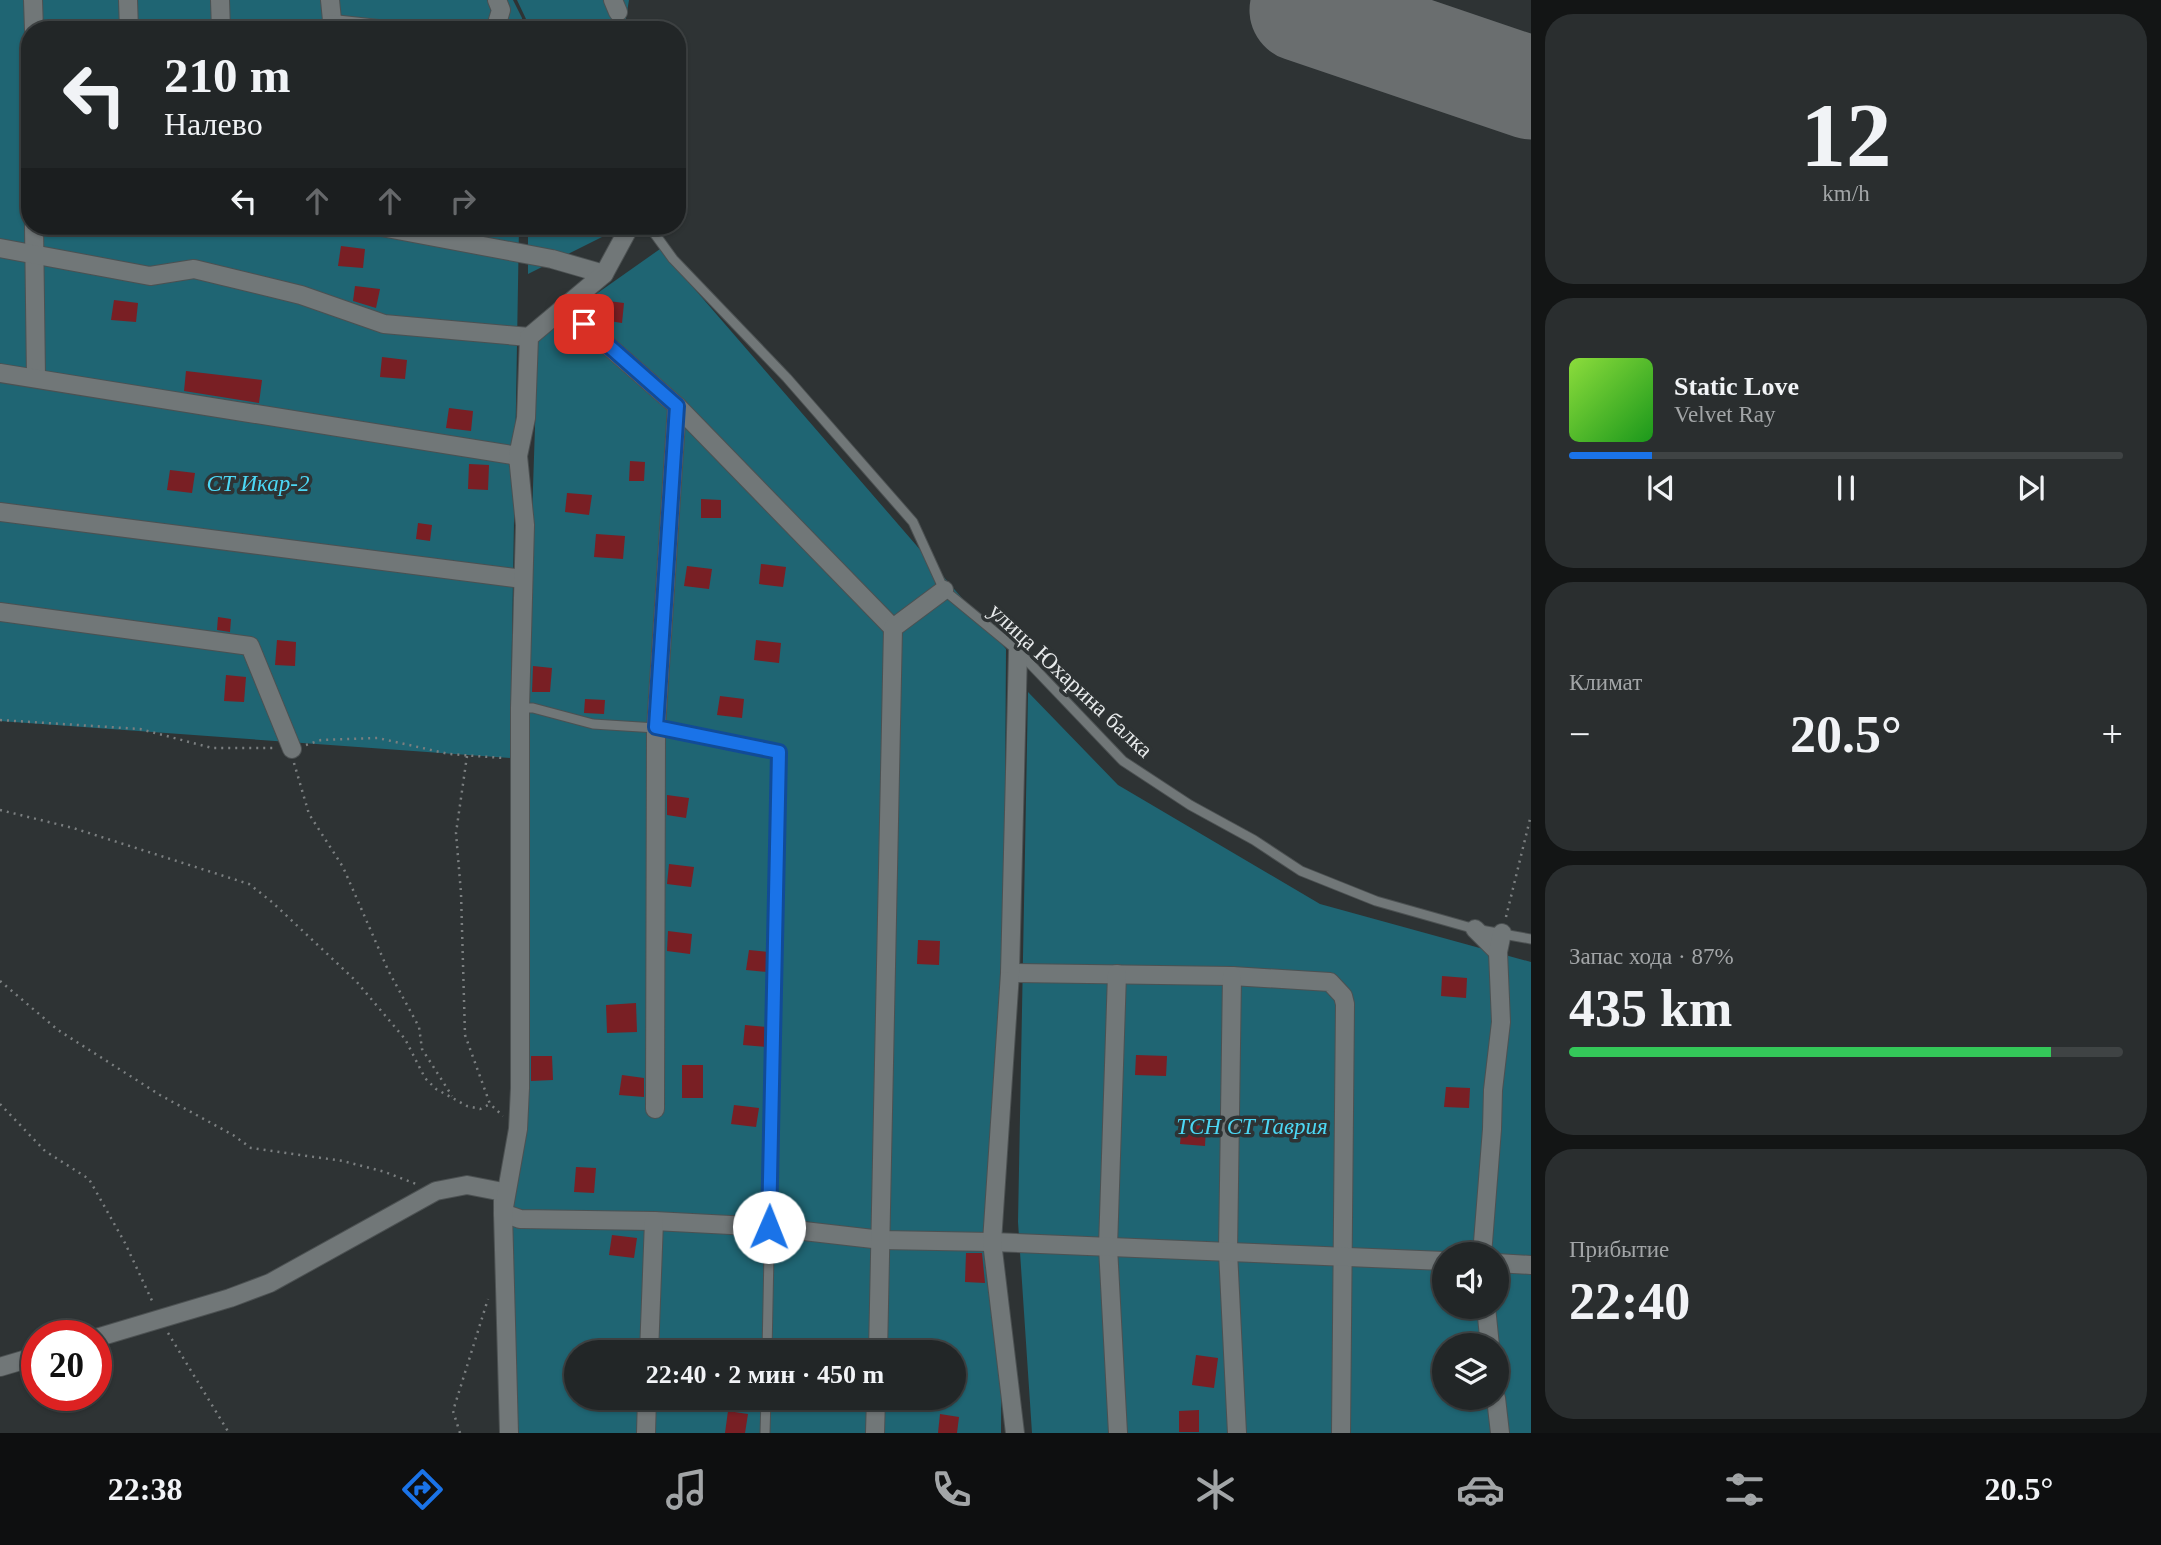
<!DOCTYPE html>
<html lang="ru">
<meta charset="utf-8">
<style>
:root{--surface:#222627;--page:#2a2e2f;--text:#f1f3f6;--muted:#a2a5a7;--line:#3f4344;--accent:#1a73e8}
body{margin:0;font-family:"Times New Roman",serif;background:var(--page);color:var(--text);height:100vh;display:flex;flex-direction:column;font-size:26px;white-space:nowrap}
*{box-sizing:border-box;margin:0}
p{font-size:23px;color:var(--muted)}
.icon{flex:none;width:38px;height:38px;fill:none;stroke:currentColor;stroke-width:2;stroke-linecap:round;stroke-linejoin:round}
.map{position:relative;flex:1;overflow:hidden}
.panel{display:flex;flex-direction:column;gap:14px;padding:14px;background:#131515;width:630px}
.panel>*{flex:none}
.hud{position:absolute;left:21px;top:21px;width:665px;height:214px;border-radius:28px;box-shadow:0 2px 5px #0004,0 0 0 2px var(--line);background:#222627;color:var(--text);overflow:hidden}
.fabs{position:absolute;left:1432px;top:1242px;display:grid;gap:14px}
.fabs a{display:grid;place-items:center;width:77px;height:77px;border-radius:50%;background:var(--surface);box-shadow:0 2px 5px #0004,0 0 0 2px var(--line);font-size:35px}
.speed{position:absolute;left:21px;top:1320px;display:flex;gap:14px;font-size:35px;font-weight:700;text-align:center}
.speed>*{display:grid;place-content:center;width:91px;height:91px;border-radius:50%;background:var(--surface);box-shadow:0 2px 5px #0004,0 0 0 2px var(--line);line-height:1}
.speed .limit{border:10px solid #d22;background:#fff;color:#111}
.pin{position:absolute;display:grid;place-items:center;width:60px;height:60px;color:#fff;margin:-30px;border-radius:14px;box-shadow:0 4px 10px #0006}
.me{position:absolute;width:77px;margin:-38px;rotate:1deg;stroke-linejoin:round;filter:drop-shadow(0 0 5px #0008)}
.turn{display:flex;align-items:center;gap:24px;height:147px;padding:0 28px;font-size:32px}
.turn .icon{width:91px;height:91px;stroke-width:2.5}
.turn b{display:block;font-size:49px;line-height:60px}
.lanes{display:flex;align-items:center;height:66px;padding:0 28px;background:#0003;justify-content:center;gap:35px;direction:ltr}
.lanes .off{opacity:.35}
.big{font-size:52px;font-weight:700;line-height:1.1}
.panel .card{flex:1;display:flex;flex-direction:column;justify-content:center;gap:10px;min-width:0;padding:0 24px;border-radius:28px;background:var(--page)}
.panel .dial{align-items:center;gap:0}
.dial b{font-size:91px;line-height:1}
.song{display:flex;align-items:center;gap:21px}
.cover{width:84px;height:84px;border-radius:10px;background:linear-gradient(135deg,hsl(90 70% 55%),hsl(120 70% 35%))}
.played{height:7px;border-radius:4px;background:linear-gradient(90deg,var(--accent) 15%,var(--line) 15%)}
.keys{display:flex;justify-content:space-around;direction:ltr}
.heat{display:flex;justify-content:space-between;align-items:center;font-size:38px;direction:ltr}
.charge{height:10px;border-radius:5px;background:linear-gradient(90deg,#34c759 87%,var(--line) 0)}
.trip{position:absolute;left:564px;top:1340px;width:402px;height:70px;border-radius:35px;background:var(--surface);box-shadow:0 2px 5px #0004,0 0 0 2px var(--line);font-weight:700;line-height:70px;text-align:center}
.menu{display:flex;height:112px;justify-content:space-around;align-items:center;background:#0e0f10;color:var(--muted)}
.menu .icon{width:49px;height:49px}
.menu .selected{color:var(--accent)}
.menu b{font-size:32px;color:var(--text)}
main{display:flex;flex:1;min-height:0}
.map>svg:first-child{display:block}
</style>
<main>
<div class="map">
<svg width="1531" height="1433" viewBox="0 0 1531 1433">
<rect width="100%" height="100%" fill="#2e3334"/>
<g fill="#1f6573" fill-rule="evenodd">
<polygon points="0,0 513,0 522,18 522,30 30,30 30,226 519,226 510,758 0,721"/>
<polygon points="517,0 629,0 624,30 526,30 526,19"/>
<polygon points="528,226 624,226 528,274"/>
<path d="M660 249 1006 649 1001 1433H502L538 335ZM576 1353H954V1398H576Z"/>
<path d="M1028 692 1118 785 1320 904 1531 962V1433H1032L1018 1222ZM1444 1255H1496V1307H1444ZM1444 1346H1496V1398H1444Z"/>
</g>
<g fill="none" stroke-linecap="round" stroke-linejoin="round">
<polyline stroke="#6a6e6f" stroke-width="103" points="1301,10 1531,88"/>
</g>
<g fill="#791f24">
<polygon points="341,246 365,249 363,268 338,266"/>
<polygon points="355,286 380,289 376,308 353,301"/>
<polygon points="114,300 138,303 136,322 111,320"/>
<polygon points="600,300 624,303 622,323 597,319"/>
<polygon points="382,357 407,360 405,379 380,377"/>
<polygon points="186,371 262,380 259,403 184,391"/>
<polygon points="449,408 473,411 471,431 446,428"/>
<polygon points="630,461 645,462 644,481 629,481"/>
<polygon points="469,464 489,465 488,490 468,489"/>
<polygon points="170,470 195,473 192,493 167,490"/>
<polygon points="567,493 592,495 589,515 565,512"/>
<polygon points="701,499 721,500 721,518 701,518"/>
<polygon points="418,523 432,525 430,541 416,539"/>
<polygon points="596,534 625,536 623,559 594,557"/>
<polygon points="761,564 786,567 783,587 759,584"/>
<polygon points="687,566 712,569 709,589 684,586"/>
<polygon points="218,617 231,619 230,632 217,630"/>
<polygon points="277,640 296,642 295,666 275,665"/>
<polygon points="756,640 781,643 779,663 754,660"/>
<polygon points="533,666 552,668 550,692 532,692"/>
<polygon points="226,675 246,677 244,702 224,701"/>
<polygon points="720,696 744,699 742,718 717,715"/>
<polygon points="585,699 605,700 604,714 584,713"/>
<polygon points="667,795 689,798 686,818 667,815"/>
<polygon points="669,864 694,867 691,887 667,884"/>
<polygon points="668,931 692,934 690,954 667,951"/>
<polygon points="918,940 940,941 939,965 917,964"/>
<polygon points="749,950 768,952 768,972 746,970"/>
<polygon points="1442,976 1467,978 1466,998 1441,996"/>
<polygon points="636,1003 637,1032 607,1033 606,1005"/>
<polygon points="745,1025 766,1027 766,1047 743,1045"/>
<polygon points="1136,1055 1167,1056 1166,1076 1135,1075"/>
<polygon points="531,1056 552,1056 553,1080 531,1081"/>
<rect x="682" y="1065" width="21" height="33"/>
<polygon points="622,1075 644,1078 644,1097 619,1095"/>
<polygon points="1446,1087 1470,1088 1469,1108 1444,1107"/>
<polygon points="734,1105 759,1108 756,1127 731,1124"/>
<polygon points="1182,1124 1206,1126 1205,1146 1180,1144"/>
<polygon points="576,1167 596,1168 594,1193 574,1192"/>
<polygon points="612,1235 637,1238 634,1258 609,1255"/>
<polygon points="966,1253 982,1253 985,1283 965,1282"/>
<polygon points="1196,1355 1218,1358 1214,1388 1192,1385"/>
<polygon points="1199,1410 1199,1432 1179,1432 1179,1411"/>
<polygon points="728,1411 748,1414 745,1433 725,1433"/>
<polygon points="940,1414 959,1417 957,1433 938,1433"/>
</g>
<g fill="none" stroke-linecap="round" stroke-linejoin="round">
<defs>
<g id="service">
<polyline points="615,30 618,11"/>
<polyline points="649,226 673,259 787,378 913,522 944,590 1018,651 1123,761 1190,805 1254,840 1301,871 1376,901 1475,929 1531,939"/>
<polyline points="520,708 533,708 593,724 656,728 779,752 767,1353"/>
<polyline points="765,1433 766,1398"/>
</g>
<g id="minor">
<polyline points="33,0 34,30"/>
<polyline points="128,0 129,30"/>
<polyline points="220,0 221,30"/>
<polyline points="330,0 333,30"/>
<polyline points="613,0 618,12"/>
<polyline points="333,24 387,30"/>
<polyline points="495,30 501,10 497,0"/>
<polyline points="34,226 36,378"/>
<polyline points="376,226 552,259 604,274"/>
<polyline points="0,248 150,276 194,269 301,295 384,324 529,337"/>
<polyline points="565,308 677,406 656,728 655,1109"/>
<polyline points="0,373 518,456"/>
<polyline points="677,406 893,628"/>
<polyline points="0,512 523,579"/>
<polyline points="0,612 250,646 292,749"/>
<polyline points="1475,929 1498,952"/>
<polyline points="1010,973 1232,976 1330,982 1343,996 1345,1004 1341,1433"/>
<polyline points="1117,974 1108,1247 1118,1433"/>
<polyline points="1232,976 1228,1252 1237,1433"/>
<polyline points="1482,1255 1492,1129 1493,1090 1501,1022 1498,952 1502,933"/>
<polyline points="1496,1263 1531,1265"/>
<polyline points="1486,1307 1490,1346"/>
<polyline points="96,1338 230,1298 270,1283 436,1191 467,1185 503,1192 503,1213 520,1219 654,1221 769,1227 882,1240 992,1242 1444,1261"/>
<polyline points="649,1353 654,1221"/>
<polyline points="878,1353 893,628 944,590"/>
<polyline points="0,1367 37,1356"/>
<polyline points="1496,1398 1500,1433"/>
<polyline points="509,1433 503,1213 518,1129 520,1088 520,708 525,525 518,456 526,418 529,337 604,274 630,226"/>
<polyline points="646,1433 647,1398"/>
<polyline points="875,1433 876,1398"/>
<polyline points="1015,1433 992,1242 1010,973 1018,651"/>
</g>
</defs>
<use href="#service" stroke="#4c5152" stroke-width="11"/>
<use href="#minor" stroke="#4c5152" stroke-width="20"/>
<g stroke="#7b7f80" stroke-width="2.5" stroke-dasharray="2 5" stroke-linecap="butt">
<polyline points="0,720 140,729 212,748 275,748"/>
<polyline points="306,745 321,740 378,738 449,754 503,758"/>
<polyline points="467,756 456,833 461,893 465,1035 490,1104 503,1116"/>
<polyline points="294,763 309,814 343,867 388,970 419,1027 422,1049 452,1096"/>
<polyline points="0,810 73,828 249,884 272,902 356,981 405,1039 425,1078 436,1089 467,1106 480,1109 490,1104"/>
<polyline points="1506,917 1531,815"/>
<polyline points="0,981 58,1030 160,1095 233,1135 251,1148 343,1161 385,1172 416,1184"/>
<polyline points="0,1104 45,1151 89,1179 125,1243 154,1305"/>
<polyline points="168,1333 229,1433"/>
<polyline points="460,1433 453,1411 488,1299"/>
</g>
<use href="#service" stroke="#717778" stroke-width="9"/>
<use href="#minor" stroke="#717778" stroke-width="18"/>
</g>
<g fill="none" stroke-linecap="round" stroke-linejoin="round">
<defs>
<polyline id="route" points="584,324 677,406 656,727 779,752 769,1227"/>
</defs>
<use href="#route" stroke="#114b97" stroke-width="18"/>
<use href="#route" stroke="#1a73e8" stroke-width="12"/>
</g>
<g text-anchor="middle" stroke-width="7" stroke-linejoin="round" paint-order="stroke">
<g font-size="23" font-style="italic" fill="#4cd7f4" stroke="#2e3334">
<text x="258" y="491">СТ Икар-2</text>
<text x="1252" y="1134">ТСН СТ Таврия</text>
</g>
<g font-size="23" fill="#e7eaeb" stroke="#2e3334">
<text transform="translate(1071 680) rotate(43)" y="8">улица Юхарина балка</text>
</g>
</g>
</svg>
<div class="fabs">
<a><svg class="icon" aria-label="sound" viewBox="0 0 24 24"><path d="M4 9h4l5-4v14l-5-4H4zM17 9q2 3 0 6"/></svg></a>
<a><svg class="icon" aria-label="layers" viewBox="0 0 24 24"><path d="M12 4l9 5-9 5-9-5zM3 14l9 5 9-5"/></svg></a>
</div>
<div class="speed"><div class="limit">20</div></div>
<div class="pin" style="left:584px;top:324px;background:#d93025"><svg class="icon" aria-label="arrive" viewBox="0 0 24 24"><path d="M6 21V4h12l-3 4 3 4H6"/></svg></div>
<svg class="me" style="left:769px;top:1227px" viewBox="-20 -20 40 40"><circle r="19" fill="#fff"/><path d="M0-13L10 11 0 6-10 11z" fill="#1a73e8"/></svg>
<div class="trip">22:40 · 2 мин · 450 m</div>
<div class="hud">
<div class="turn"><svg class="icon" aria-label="left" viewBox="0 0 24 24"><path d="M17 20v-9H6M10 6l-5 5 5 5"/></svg><div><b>210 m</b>Налево</div></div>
<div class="lanes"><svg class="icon" aria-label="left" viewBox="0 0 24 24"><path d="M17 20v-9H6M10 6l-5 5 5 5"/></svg><svg class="icon off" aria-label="ahead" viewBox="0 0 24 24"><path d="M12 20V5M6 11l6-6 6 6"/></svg><svg class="icon off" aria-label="ahead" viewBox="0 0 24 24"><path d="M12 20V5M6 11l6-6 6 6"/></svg><svg class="icon off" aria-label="right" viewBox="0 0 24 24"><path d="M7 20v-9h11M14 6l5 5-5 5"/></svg></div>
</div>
</div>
<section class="panel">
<div class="card dial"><b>12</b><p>km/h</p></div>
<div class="card">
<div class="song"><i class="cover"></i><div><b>Static Love</b><p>Velvet Ray</p></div></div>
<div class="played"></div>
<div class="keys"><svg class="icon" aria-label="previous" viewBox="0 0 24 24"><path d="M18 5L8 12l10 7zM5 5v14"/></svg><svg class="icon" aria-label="pause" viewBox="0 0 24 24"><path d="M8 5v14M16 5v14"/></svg><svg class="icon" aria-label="next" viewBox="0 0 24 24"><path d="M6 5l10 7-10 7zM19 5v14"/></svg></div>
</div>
<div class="card"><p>Климат</p>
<div class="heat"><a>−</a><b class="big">20.5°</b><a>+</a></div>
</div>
<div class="card"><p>Запас хода · 87%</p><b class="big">435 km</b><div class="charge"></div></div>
<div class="card"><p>Прибытие</p><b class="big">22:40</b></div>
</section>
</main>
<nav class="menu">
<b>22:38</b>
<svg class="icon selected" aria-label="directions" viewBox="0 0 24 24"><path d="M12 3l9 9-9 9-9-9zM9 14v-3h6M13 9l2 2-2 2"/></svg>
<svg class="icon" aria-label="music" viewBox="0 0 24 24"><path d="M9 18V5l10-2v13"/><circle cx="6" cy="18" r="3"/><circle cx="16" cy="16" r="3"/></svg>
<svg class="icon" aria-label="phone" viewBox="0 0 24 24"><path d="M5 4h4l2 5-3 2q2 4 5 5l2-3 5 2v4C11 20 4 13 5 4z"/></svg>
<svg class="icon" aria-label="climate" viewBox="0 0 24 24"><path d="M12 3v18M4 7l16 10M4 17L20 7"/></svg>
<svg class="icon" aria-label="car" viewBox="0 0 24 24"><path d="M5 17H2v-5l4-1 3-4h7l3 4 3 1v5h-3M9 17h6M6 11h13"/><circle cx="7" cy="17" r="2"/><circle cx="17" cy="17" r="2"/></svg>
<svg class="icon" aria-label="filters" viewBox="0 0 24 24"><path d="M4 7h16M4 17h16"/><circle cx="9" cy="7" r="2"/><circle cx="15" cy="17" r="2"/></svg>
<b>20.5°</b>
</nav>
